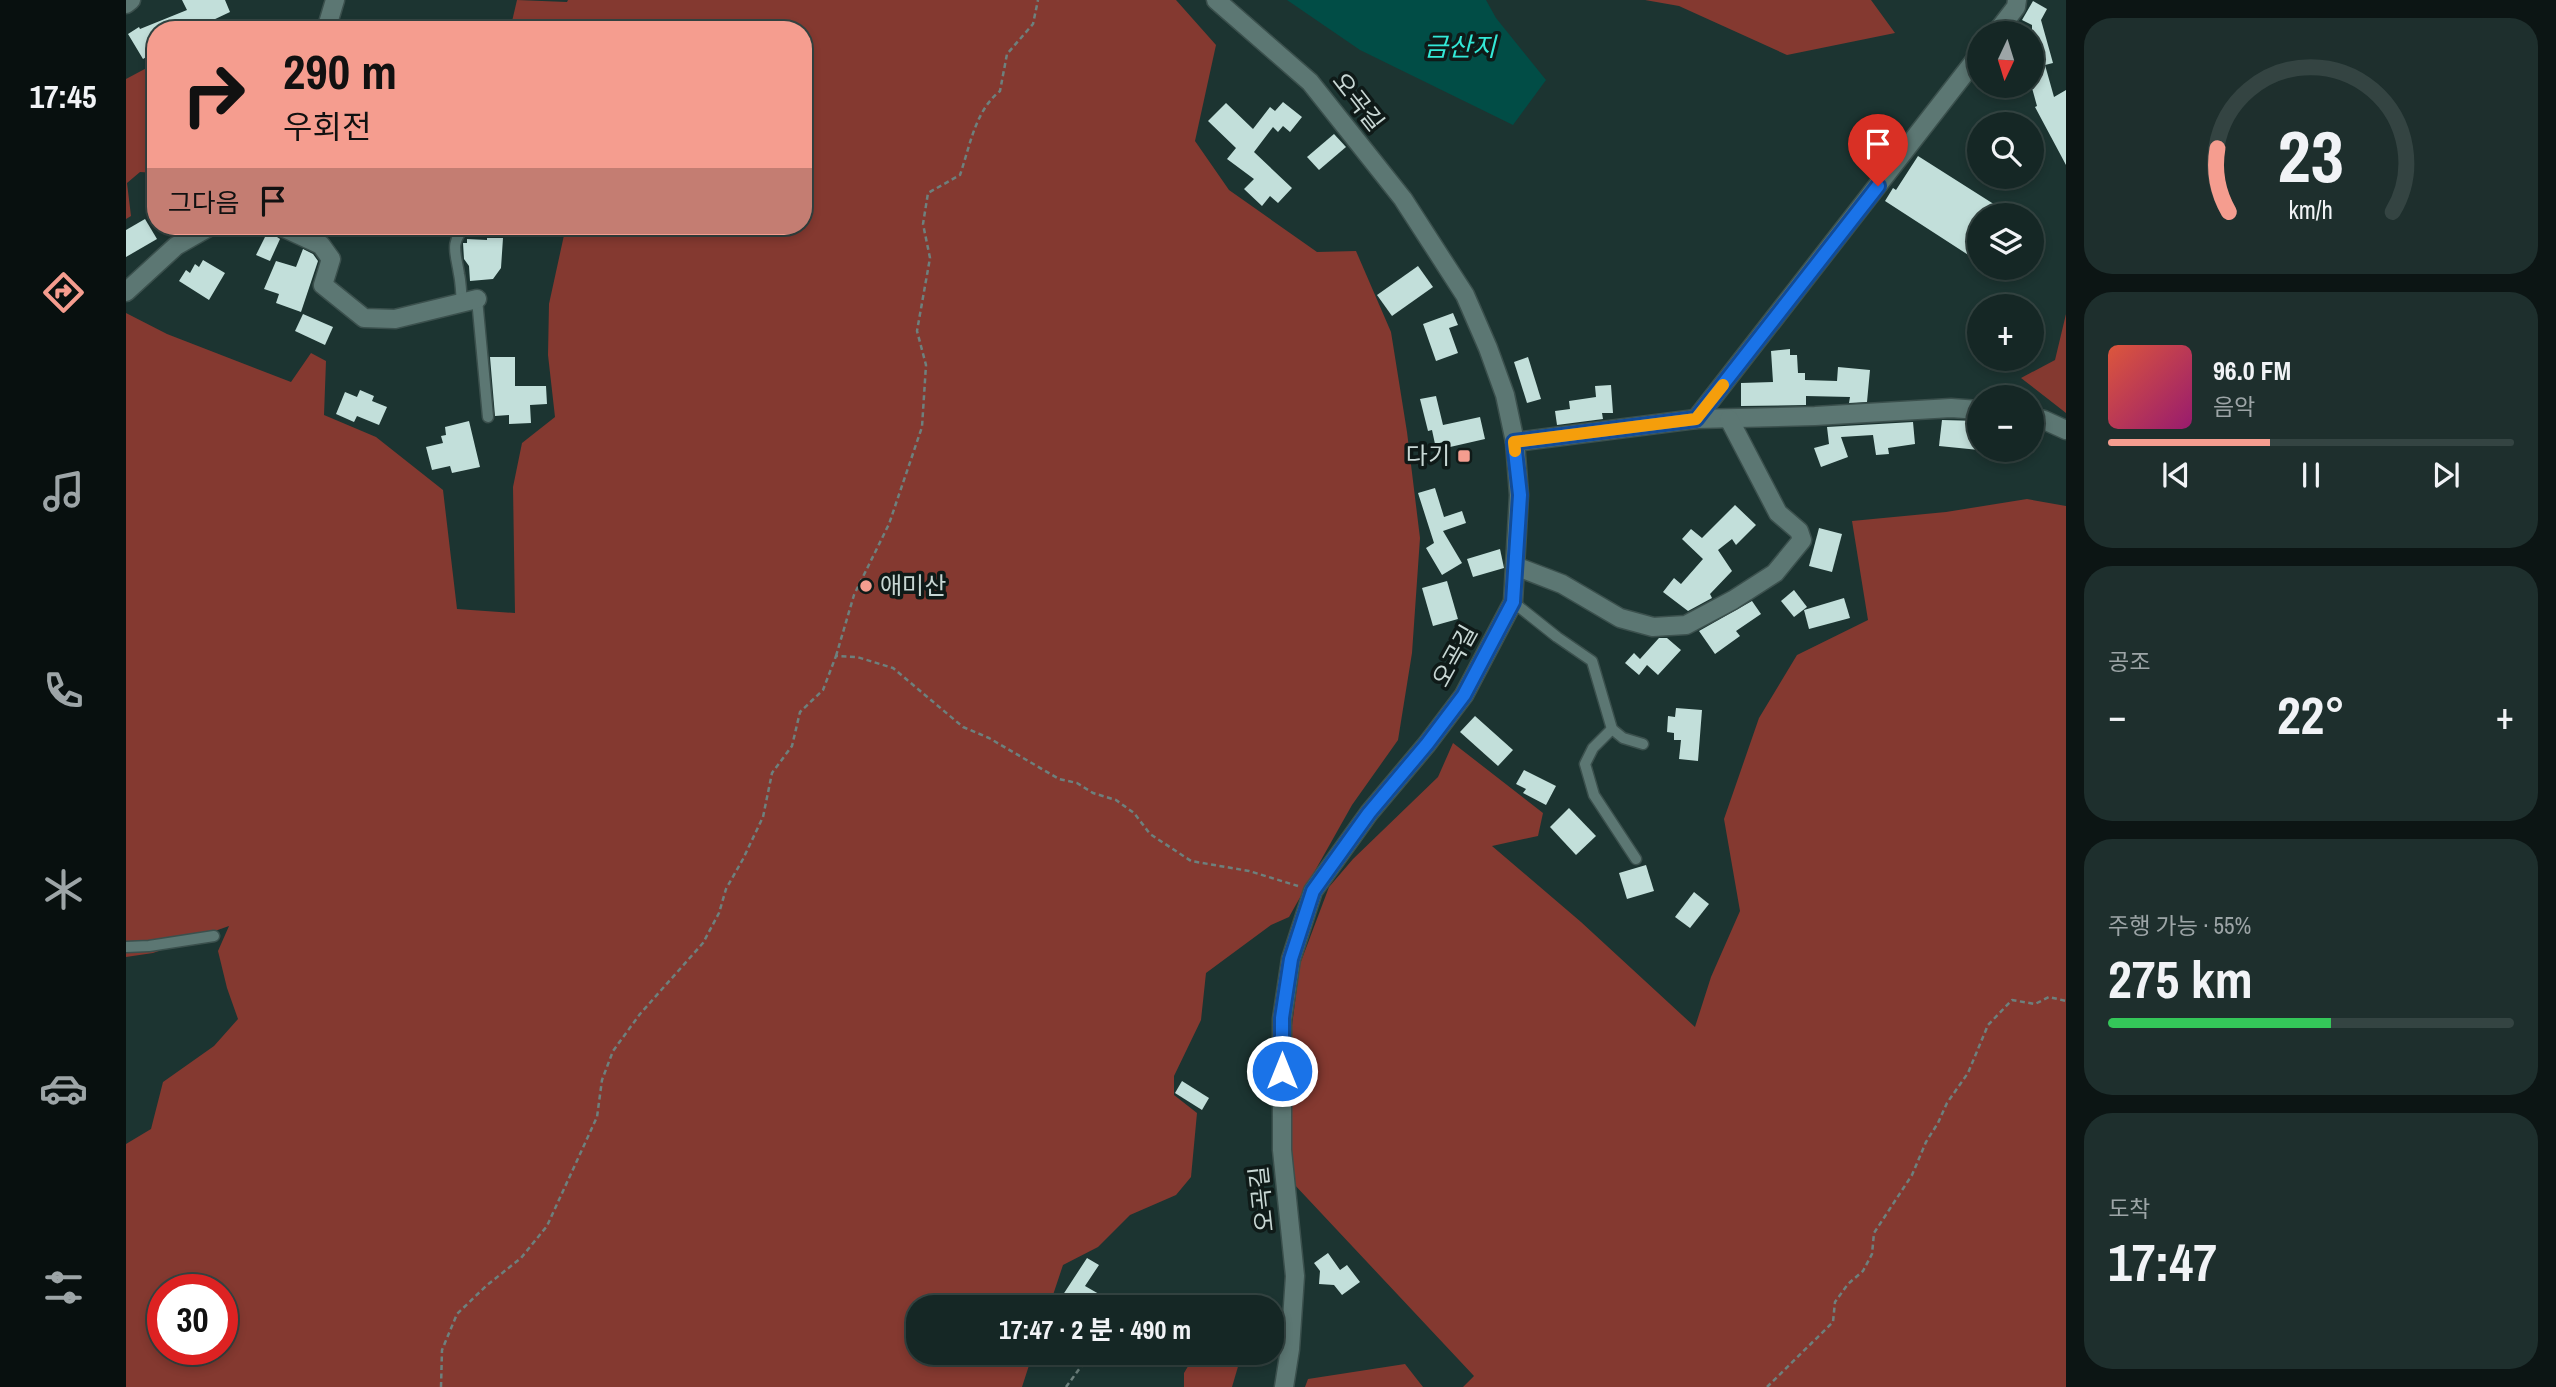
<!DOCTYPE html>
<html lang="ko">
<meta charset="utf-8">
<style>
:root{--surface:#152725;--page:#1e2f2d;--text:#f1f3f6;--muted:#9da5a7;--line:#344442;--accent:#f59d8f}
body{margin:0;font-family:"Archivo Narrow","Noto Sans KR",sans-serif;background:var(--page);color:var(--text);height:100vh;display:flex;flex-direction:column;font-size:26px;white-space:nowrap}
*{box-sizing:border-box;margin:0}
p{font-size:23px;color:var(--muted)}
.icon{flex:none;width:38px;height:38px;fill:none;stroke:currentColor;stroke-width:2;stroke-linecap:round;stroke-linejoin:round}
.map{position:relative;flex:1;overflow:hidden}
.details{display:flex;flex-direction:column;gap:18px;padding:18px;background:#0c1514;width:490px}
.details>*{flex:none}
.hud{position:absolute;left:21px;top:21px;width:665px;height:214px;border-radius:28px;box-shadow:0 4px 10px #0003,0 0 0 2px var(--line);background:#f59d8f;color:#111;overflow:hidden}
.needle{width:46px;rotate:184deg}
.fabs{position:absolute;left:1841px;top:21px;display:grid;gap:14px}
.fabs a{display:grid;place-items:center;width:77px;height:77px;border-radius:50%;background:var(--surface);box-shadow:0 4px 10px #0003,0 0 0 2px var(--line);font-size:35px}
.speed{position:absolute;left:21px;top:1274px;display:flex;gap:14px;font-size:35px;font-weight:700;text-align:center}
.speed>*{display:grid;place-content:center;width:91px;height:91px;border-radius:50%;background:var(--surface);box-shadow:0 4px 10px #0003,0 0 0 2px var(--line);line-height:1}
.speed .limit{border:10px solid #d22;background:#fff;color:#111}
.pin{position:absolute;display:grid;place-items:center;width:60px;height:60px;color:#fff;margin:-72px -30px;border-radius:50% 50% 50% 0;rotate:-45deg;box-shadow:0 0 7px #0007}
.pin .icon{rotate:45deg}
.me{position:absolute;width:77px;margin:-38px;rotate:0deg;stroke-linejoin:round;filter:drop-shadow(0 0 5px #0008)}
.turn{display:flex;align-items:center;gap:24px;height:147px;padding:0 21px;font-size:32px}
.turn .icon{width:91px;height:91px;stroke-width:2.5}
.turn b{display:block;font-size:49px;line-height:60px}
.then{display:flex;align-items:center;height:66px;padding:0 21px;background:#0003;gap:14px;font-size:26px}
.big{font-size:52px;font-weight:700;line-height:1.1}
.details .tile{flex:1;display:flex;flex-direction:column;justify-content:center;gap:10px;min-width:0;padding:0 24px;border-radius:28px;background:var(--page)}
.details .dial{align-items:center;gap:0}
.dial svg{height:182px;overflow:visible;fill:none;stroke:var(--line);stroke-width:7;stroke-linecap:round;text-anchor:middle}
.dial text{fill:var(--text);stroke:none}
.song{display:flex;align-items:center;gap:21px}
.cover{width:84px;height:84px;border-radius:10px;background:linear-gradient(135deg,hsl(10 70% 55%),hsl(320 70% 35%))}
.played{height:7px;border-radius:4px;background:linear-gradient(90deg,var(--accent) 40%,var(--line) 40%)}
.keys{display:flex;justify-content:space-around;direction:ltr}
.heat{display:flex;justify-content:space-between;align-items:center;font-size:38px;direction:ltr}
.charge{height:10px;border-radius:5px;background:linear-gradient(90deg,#34c759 55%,var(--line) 0)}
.trip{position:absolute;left:780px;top:1295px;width:378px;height:70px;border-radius:28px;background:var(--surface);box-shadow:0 4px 10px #0003,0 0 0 2px var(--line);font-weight:700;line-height:70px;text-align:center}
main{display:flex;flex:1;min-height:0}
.tabs{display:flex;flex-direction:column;width:126px;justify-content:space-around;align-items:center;background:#08100f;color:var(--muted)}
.tabs .icon{width:49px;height:49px}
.tabs .active{color:var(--accent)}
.tabs b{font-size:32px;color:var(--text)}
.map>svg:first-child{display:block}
</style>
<main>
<nav class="tabs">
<b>17:45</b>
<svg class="icon active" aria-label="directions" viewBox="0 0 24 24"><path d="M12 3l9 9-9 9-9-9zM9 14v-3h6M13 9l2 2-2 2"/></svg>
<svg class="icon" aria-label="music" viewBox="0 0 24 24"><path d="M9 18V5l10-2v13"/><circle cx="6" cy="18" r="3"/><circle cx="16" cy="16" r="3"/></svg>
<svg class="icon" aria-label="phone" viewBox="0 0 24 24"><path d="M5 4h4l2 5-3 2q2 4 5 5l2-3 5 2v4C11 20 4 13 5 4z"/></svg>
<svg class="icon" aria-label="climate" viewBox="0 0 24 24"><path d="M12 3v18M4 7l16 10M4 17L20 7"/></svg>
<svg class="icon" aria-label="car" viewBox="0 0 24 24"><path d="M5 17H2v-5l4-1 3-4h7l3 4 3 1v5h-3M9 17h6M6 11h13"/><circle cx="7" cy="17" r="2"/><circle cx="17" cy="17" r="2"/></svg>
<svg class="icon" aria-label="filters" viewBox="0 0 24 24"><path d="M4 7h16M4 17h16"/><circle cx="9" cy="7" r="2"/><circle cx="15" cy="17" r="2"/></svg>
</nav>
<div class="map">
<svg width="1940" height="1387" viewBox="0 0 1940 1387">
<rect width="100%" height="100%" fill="#1c3431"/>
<g fill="#843930" fill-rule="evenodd">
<path d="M391 0 441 2 442 0H1050L1090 45 1069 141 1103 190 1191 252 1230 251 1265 332 1281 432 1294 538 1286 653 1272 740 1226 805 1163 917 1145 925 1080 973 1075 1020 1048 1076V1095L1071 1113 1065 1177 1050 1195 1004 1215 972 1247 937 1265 923 1307H793V1353H907L896 1387H0V1144L25 1129 37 1082 88 1046 112 1019 101 988 92 951 103 926 27 953 0 957V313L41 334 165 382 185 353 200 361 198 415 250 437 317 490 331 609 389 613 387 487 396 443 429 417 422 355 423 304 440 226H677V30H384ZM37 1290H96V1349H37Z"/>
<polygon points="1519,0 1745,0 1769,33 1661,55 1553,6"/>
<polygon points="30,63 30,173 14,172 1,183 5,216 0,219 0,79"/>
<polygon points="1940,314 1940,413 1895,378 1929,360"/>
<polygon points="1901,499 1940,506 1940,1387 1337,1387 1348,1376 1166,1182 1162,1105 1165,1033 1174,964 1203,887 1227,859 1312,777 1327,743 1417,813 1412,836 1366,846 1455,922 1569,1027 1585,977 1614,911 1598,819 1633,718 1671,655 1742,620 1726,521 1820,512"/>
<polygon points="1070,1353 1116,1353 1106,1387 1058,1387 1058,1373"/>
<polygon points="1279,1364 1297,1387 1179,1387 1182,1379"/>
</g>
<polygon fill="#014d46" points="1161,0 1360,0 1370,18 1420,80 1387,125 1234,50"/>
<g fill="#c2dfda">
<polygon points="56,0 99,0 104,12 66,30 30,30 30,51 17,59 2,34 13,27 14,29 61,10"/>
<polygon points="1907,1 1921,9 1915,20 1927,63 1919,65 1928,97 1940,90 1940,165 1909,107 1911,106 1906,88 1906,25 1896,20"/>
<polygon points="1157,102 1176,117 1164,132 1157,126 1152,132 1147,127 1128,152 1166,188 1152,203 1144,196 1136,206 1118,189 1128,179 1101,159 1110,148 1082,121 1100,103 1127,129 1144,107 1149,111"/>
<polygon points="1208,134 1220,147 1193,170 1181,157"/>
<polygon points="1792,156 1885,215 1853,215 1853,249 1847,258 1759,201 1767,188 1770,190"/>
<polygon points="19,219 31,239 0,257 0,230"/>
<polygon points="142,231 154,239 144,261 130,255"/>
<polygon points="361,238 377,238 375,268 367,279 344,281 343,266 338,259 337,243 341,243 341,239 361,240"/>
<polygon points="177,249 187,254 192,261 175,312 150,303 153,294 138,289 150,261 170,267"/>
<polygon points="77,260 99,273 83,300 53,281 60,270 64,273 69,264 73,267"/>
<polygon points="1292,266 1307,287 1266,316 1251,295"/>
<polygon points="1327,313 1332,325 1323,328 1332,353 1310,361 1297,324"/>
<polygon points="177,314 207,327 199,345 169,331"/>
<polygon points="1664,349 1664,355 1671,355 1672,373 1679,373 1679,380 1711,381 1712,367 1744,370 1741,402 1723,403 1724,397 1680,396 1680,405 1615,406 1615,383 1647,382 1645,351"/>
<polygon points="364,357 389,357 389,386 420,386 421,404 404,405 405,423 383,424 383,415 369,416"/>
<polygon points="1402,357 1415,399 1401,403 1388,362"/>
<polygon points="1485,385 1487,413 1476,413 1477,419 1431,425 1429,411 1444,409 1443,401 1470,397 1469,386"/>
<polygon points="234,390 248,396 246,401 261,407 253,425 231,416 228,422 210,414 219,392 231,397"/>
<polygon points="1310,396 1317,425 1354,417 1359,439 1324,447 1322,441 1309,444 1306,430 1302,431 1294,399"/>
<polygon points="1816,420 1853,421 1853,450 1813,446"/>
<polygon points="343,421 354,467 326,473 324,466 306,470 300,447 317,443 315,436 320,435 319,427"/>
<polygon points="1787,422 1789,444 1762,448 1763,454 1750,455 1747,435 1715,437 1722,457 1695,467 1688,448 1703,444 1701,427"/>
<polygon points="1309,488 1318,517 1336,511 1340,523 1317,531 1336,563 1316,575 1300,548 1308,543 1292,493"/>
<polygon points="1609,505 1630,525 1610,545 1606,539 1592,550 1606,571 1584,594 1586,598 1562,611 1537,592 1548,578 1555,584 1577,559 1556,539 1565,529 1576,538"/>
<polygon points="1693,528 1716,534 1706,572 1683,566"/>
<polygon points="1374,549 1378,568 1347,577 1341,559"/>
<polygon points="1321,581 1332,619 1307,626 1296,588"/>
<polygon points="1668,590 1681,607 1668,617 1655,601"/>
<polygon points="1718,598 1724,618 1683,629 1678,610"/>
<polygon points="1626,601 1635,614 1610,631 1614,636 1589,654 1573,631"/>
<polygon points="1533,638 1541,638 1555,650 1532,675 1521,665 1513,675 1499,663 1508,653 1514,659"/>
<polygon points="1550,708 1576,710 1572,761 1553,759 1555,740 1548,740 1548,733 1541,732 1542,716 1549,717"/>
<polygon points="1349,716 1387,750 1372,766 1334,732"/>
<polygon points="1398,770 1430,786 1420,805 1397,793 1400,789 1390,784"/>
<polygon points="1443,808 1470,836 1450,855 1424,827"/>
<polygon points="1520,865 1528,891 1501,899 1493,873"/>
<polygon points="1568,892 1583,904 1564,928 1549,917"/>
<polygon points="1056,1081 1083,1098 1076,1110 1049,1093"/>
<polygon points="1202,1253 1214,1270 1221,1265 1234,1282 1216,1295 1208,1285 1193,1284 1194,1271 1188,1263"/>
<polygon points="961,1258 973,1265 959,1286 973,1294 964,1307 929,1307"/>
</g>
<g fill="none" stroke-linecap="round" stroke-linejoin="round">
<defs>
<g id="service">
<polyline points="351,299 362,417"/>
<path d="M336 303C335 293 335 283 333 274 330 253 323 243 340 226"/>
<polyline points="1387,602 1431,637 1466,661 1486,729 1497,738 1517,744"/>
<polyline points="1486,729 1467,748 1459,764 1468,795 1510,859"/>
<polyline points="0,947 23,946 88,936"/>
</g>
<g id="minor">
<polyline points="1090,0 1184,82 1277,199 1339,295 1362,348 1379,395 1389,442 1393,495 1387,602 1338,695 1301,744 1243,813 1187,891 1165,959 1156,1019 1156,1150 1169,1276 1164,1349 1158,1387"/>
<polyline points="0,4 5,0"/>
<polyline points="200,30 209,0"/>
<polyline points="1870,33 1890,7 1891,0"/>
<polyline points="154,226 195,245 205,259 197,285 238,318 269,319 351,299"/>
<polyline points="0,292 50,246 85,226"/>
<polyline points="1906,417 1918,420 1940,430"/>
<polyline points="1570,419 1853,55"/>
<polyline points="1389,442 1570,419 1689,416 1825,408 1853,410"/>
<polyline points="1389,566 1436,584 1494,618 1527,627 1560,625 1607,600 1649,573 1676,540 1673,531 1652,513 1603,419"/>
</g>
</defs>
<use href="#service" stroke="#3b504d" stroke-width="13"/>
<use href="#minor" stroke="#3b504d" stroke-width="21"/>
<g stroke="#6d807d" stroke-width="2.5" stroke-dasharray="5 3.5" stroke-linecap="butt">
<path d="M710 656 728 595 763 524 796 427 800 365 791 331 804 258 797 224 802 193 834 175C844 146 849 111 874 91L881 54 907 24 912 0"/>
<polyline points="315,1387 316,1350 331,1314 360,1286 395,1258 421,1226 471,1117 476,1080 487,1051 514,1014 577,943 593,913 600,889 617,859 637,817 646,773 666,746 674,712 697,690 710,656 731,657 767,668 837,727 863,738 933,779 951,783 967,793 990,800 1008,813 1024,834 1065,861 1123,871 1172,886"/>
<polyline points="940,1387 965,1353"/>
<polyline points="1641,1387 1707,1322 1709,1302 1722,1284 1737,1271 1746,1254 1748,1233 1786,1175 1800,1142 1812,1123 1821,1103 1842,1073 1862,1025 1886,1000 1909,1004 1923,997 1940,1001"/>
</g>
<use href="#service" stroke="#5c7773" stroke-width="10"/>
<use href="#minor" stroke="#5c7773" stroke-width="18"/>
</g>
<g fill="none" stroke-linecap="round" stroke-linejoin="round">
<defs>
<polyline id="route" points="1156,1071 1156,1018 1165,959 1187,891 1243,813 1301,744 1338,695 1387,602 1394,495 1388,442 1570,419 1752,186"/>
</defs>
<use href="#route" stroke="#114b97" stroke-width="18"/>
<use href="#route" stroke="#1a73e8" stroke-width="12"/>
<polyline stroke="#f59e0b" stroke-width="12" points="1389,451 1388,442 1570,419 1597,385"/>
</g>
<g fill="#f59d8f" stroke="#0f1a18" stroke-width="2.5">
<rect x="1331" y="449" width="14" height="14" rx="3.5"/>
<circle cx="740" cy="586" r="7"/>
</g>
<g text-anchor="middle" stroke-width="7" stroke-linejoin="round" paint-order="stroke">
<g font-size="24" fill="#c8d7d4" stroke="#0f1a18">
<text transform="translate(1232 102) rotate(52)" y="8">오곡길</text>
<text transform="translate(1329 656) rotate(-61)" y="8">오곡길</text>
<text transform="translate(1136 1199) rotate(-96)" y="8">오곡길</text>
</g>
<g font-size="24" fill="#c8d7d4" stroke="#0f1a18" text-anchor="end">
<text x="1324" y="464">다기</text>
<text x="754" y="594" text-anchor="start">애미산</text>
</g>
<g font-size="26" font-style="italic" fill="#33e8d7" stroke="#0f1a18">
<text x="1334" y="56">금산지</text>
</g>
</g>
</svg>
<div class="fabs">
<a><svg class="needle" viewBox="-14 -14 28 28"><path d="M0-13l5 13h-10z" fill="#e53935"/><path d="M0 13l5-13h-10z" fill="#9da5a7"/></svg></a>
<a><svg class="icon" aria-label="search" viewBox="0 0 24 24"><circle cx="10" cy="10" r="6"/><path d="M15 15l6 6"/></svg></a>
<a><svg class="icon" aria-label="layers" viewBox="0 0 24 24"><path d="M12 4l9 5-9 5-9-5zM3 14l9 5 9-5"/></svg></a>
<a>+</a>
<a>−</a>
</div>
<div class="speed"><div class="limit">30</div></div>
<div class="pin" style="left:1752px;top:186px;background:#d93025"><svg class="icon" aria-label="arrive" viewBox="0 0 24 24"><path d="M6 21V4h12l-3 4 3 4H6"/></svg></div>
<svg class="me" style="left:1156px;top:1071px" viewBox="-20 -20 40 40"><circle r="17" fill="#1a73e8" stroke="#fff" stroke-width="3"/><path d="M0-11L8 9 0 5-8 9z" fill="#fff"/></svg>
<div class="trip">17:47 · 2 분 · 490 m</div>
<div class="hud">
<div class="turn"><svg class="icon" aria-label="right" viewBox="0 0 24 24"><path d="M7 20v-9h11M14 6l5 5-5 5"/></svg><div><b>290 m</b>우회전</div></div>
<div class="then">그다음<svg class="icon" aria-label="arrive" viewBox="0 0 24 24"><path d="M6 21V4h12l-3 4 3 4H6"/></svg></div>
</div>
</div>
<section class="details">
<div class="tile dial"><svg viewBox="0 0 100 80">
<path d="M14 69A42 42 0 1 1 86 69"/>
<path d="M14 69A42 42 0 0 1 9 41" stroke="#f59d8f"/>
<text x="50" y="56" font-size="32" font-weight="700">23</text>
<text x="50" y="72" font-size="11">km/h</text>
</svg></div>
<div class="tile">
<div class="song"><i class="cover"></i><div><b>96.0 FM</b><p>음악</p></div></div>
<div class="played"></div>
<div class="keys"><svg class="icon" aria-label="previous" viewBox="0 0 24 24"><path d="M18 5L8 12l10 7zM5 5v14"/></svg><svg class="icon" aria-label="pause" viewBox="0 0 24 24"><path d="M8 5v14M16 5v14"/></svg><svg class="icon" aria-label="next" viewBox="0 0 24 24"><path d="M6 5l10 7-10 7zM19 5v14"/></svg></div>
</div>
<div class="tile"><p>공조</p>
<div class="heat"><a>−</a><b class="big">22°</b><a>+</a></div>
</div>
<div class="tile"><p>주행 가능 · 55%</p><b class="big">275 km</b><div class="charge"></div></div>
<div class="tile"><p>도착</p><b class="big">17:47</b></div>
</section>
</main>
